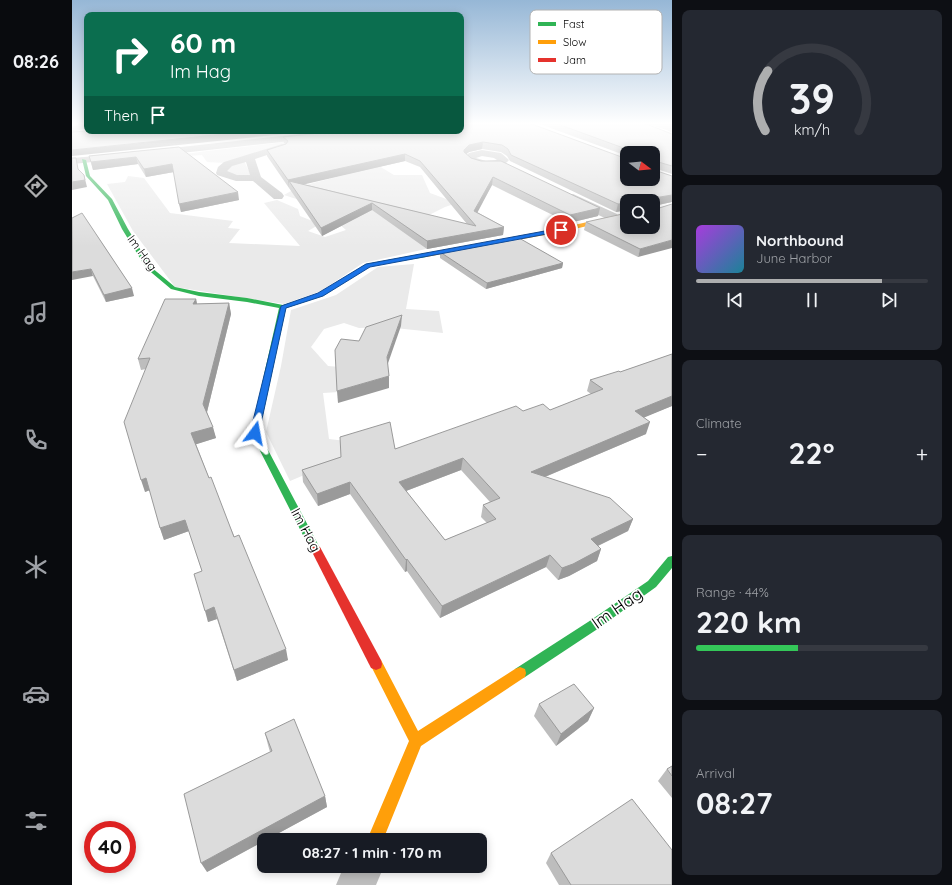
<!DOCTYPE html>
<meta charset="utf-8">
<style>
:root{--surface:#171b24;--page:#242831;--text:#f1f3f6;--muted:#9ea1a6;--line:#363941;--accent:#adaeaf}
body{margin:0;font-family:Quicksand,sans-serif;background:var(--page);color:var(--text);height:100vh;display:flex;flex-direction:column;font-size:15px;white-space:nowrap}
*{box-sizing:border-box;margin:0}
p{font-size:13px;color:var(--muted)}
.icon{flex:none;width:22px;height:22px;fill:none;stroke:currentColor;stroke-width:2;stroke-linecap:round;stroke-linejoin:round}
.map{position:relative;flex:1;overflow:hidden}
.side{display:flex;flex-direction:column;gap:10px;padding:10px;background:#0d0f14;width:280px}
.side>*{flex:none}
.banner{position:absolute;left:12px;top:12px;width:380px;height:122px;border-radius:8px;box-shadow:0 2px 10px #0003;background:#0b6e4f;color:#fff;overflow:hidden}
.needle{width:26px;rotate:106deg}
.buttons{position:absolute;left:548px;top:146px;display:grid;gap:8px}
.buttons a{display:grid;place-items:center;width:40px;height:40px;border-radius:8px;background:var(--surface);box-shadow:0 2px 10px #0003;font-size:20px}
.speed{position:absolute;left:12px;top:821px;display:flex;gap:8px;font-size:20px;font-weight:700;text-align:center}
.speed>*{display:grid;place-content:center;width:52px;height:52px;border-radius:50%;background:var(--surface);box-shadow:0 2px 10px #0003;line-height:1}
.speed .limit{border:6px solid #d22;background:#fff;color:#111}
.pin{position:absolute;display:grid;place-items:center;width:34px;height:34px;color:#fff;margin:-17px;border:2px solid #fff;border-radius:50%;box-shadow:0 1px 4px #0007}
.me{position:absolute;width:44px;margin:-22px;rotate:13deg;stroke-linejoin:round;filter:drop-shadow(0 0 3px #0008)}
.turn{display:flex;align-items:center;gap:14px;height:84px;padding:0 20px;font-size:18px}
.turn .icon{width:52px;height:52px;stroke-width:2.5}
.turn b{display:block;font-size:28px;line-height:34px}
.then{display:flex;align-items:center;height:38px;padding:0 20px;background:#0003;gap:8px;font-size:15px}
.big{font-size:30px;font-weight:800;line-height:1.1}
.side .widget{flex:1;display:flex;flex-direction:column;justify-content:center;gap:6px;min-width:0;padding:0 14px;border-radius:8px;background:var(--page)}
.side .dial{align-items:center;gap:0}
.dial svg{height:104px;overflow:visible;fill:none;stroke:var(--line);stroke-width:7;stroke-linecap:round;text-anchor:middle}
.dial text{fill:var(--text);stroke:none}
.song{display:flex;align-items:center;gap:12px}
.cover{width:48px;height:48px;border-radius:6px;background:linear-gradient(135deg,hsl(280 70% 55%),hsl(190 70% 35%))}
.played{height:4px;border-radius:2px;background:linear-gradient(90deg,var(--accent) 80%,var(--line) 80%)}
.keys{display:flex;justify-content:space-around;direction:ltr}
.heat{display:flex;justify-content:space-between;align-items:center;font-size:22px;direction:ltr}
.charge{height:6px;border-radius:3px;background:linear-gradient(90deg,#34c759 44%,var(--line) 0)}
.trip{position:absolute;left:185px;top:833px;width:230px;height:40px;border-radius:8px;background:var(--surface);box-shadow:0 2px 10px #0003;font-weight:800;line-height:40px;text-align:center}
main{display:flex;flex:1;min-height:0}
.menu{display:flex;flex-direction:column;width:72px;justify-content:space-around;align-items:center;background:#090b0e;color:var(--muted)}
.menu .icon{width:28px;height:28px}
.menu .current{color:var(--accent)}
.menu b{font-size:18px;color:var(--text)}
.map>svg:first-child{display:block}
</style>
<main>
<nav class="menu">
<b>08:26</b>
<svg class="icon current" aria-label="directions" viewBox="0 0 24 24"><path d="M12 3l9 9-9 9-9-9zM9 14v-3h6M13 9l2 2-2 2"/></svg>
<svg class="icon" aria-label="music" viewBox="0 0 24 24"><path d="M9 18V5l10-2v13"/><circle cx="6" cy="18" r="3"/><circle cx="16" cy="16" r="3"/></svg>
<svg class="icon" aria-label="phone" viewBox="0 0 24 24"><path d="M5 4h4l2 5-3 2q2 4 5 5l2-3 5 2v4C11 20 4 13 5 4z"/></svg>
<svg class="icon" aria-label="climate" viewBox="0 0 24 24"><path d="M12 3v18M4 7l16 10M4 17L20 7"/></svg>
<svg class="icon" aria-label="car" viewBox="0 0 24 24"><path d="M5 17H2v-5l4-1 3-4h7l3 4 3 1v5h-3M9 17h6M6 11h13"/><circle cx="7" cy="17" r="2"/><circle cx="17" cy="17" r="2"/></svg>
<svg class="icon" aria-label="filters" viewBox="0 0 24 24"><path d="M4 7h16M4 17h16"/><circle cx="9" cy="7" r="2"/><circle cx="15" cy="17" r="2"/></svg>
</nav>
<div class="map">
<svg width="600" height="885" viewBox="0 0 600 885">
<rect width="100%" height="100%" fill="#fff"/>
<g fill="#eaeaea">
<polygon points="215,142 214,144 154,163 135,162 130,155 85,158 135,151"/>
<polygon points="172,161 179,175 160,176 153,171 157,165"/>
<polygon points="307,166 322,175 350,175 358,193 385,203 373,207 353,217 381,243 291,263 249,291 212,304 103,287 61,231 35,184 53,182 56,176 72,178 98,213 161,221 156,228 168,229 157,243 228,246 192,203 205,200 226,209 228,216 248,224 236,231 253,237 274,230 246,206 212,195 226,187"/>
<polygon points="342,264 334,309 367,311 371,333 313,327 287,328 272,323 252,329 239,347 256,366 293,369 283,391 251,393 257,439 291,443 256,465 218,481 194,432 209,366 219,310 264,295 306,267"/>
</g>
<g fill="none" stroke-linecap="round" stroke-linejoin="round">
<g fill="#bebebe" fill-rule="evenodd">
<polygon points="10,123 15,123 15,127 0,133 0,127"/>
<polygon points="256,131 286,131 281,134 82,156 77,153 82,150"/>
<path d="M210 144 213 145 215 147 213 149 183 159 189 177 210 193 212 196 210 199H202L181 181H164L145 175 144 173 146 167 152 162ZM174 162 178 175H165L155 171 160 166Z"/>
<path d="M410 150 429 153 437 160C428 172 401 169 392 158L397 153ZM410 156 422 158 425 160 414 161 404 158Z"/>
<polygon points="48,154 52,155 53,157 52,159 0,164 0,158"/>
<polygon points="501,194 545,214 547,217 545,220 537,220 497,201 495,198 497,195"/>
<polygon points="272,866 312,866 304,885 264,885"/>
</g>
<g fill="#30b455" fill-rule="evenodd">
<polygon points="10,159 14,160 18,176 40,199 56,229 79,267 103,287 127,292 175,298 211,305 247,294 294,264 354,253 357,255 354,257 298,266 251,296 214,308 187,433 249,550 248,553 244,554 240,553 179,433 207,308 175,302 127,296 99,289 74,268 50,229 36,200 14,176"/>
<polygon points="600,556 600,568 584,587 524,630 453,677 448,679 443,677 442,673 443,669 516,622 576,581 596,557"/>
</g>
<g fill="#ff9f0a" fill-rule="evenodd">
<polygon points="555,213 555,217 489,232 354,257 351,255 354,253 489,228"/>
<polygon points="304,658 309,660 346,731 443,669 448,667 453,669 454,673 453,677 349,746 311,840 295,840 337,741 298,664 299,660"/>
</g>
<polygon fill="#e5322d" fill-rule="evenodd" points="244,546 248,547 309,660 310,664 309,668 304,670 299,668 239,550 240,547"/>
</g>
<g fill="#bdbdbd" fill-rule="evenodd">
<path d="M465 123H569L600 134V174L582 168V170L600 176V202L582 206 566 257 512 230 514 222 555 227 581 201H555V210L544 212 438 161 435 156 429 152 410 149 397 152 394 154 399 158 528 208 526 216 497 223 420 185 405 212 432 227 431 235 355 249 300 210 250 236 195 156V150L213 144 212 143 211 137 389 131 555 179 581 153H555V156ZM333 161 348 167 395 224 231 184Z"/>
<polygon points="572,123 600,123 600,133 595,130"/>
<polygon points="107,147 167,200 109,212 102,172 74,177 66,164 21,170 17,156"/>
<polygon points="0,218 62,296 34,302 21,276"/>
<polygon points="368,252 491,263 490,268 414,289 368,258"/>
<polygon points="124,299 125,304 157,303 159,314 135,412 144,438 124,444 137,478 216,660 165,681 145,619 136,622 130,571 117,531 92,540 88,528 78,490 73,492 74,369 69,370 66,359"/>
<path d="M600 354V406L572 417 574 434 473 477 561 519 556 531 526 546 529 549 525 561 497 576 486 580 474 567 368 618 335 571 333 572 278 494 246 506 231 482 230 470 269 457 323 449 451 411 478 410 519 394 515 391 518 380 548 372ZM389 470 418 502 411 505 409 517 415 523 373 540 334 491Z"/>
<polygon points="467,704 522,708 516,721 484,746 462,716"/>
<polygon points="193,733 253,796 255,807 135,872 198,752 196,745"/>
<polygon points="600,766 600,798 586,781 595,769"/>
<polygon points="479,853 600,885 487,885 474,863"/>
</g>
<g fill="#9a9a9a">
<polygon points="181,131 241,131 0,156 0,150"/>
<polygon points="411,142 410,149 397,152 391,157 392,150 397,145"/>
<polygon points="333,154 333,161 221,187 217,181 217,187 216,180"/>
<polygon points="64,157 66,164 21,170 19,162"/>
<polygon points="100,164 102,172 74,177 72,169"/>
<polygon points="12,175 15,187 0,190 0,182"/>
<polygon points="421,177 420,185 402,219 402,211"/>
<polygon points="166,192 167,200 109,212 107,204"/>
<polygon points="600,195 600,202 581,206 582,198"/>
<polygon points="300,203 300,210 250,236 249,228"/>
<polygon points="555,203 555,210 544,212 546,204"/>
<polygon points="528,208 526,216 497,223 498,215"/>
<polygon points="432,227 431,235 355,249 355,241"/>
<polygon points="600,240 600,248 566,257 568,249"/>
<polygon points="491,263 490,268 414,289 415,283"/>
<polygon points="19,269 21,276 0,280 0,272"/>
<polygon points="60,288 62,296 34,302 32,295"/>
<polygon points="124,299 126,309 121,304"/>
<polygon points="157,303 159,314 134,416 131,404"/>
<polygon points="330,315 329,326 314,369 315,357"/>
<polygon points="317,376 317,388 266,403 265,391"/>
<polygon points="600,396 600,406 559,423 563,411"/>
<polygon points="578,422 574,434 456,484 459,472"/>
<polygon points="141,427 144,438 122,445 119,433"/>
<polygon points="391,458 389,470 326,494 327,482"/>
<polygon points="74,478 78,490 73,492 69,480"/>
<polygon points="278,482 278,494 246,506 245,494"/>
<polygon points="561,519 556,531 515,551 519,539"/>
<polygon points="113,520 117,531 92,540 88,528"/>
<polygon points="529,549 525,561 497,576 486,580 490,568"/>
<polygon points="478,555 474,567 368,618 370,606"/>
<polygon points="335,559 335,571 333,572 334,560"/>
<polygon points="142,607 145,619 136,622 133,611"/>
<polygon points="214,649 216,660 165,681 162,670"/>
<polygon points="522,708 516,721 484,746 489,734"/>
<polygon points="253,796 255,807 194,840 192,840 192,841 135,872 129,863"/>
</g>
<g fill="#dcdcdc" stroke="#9a9a9a" fill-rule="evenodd">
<polygon points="389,123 457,123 555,159 555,179 581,179 581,153 558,153 557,150 483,123 569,123 577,125 600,134 600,166 583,161 581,162 582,170 600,176 600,195 582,198 582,207 584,209 600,204 600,240 568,249 514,222 555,213 555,227 581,227 581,201 555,201 555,203 546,204 439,155 436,149 430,145 411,142 397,145 392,150 392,152 399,158 409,161 429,161 528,208 498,215 421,177 402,211 432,227 355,241 300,203 249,228 217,181 404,226 348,161 333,154 216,180 195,150 214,144 216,141 211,137 265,131 389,131"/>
<polygon points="594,123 600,123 600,126 597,124"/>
<polygon points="15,131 181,131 0,150 0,132"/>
<polygon points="107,147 166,192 107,204 100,164 72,169 64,157 19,162 17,156"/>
<polygon points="0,158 4,158 6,169 12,175 13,180 0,182"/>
<polygon points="10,213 60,288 32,295 19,269 0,272 0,218"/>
<polygon points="447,238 491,263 415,283 368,252"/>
<polygon points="93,299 124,299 121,304 157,303 131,404 141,427 119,433 137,478 139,477 162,537 167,535 214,649 162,670 142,607 133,611 122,574 130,571 113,520 88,528 74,478 69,480 52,422 78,358 66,359"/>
<polygon points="330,315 315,357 317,376 265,391 263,350 269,339 287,341 294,327"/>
<path d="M600 354V396L563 411 578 422 459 472 538 498 561 519 519 539 529 549 501 564 490 568 478 555 370 606 335 559 334 560 278 482 245 494 230 470 269 457 268 437 318 422 323 449 444 406 451 411 471 404 478 410 531 389 518 380 547 371 548 372ZM391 458 428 498 411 505 424 519 373 540 327 482Z"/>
<polygon points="502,684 522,708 489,734 467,704"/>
<polygon points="222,719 253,796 129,863 112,794 200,751 193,733"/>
<polygon points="600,766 600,776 595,769"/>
<polygon points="560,799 600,850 600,885 499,885 479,853"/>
</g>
<linearGradient id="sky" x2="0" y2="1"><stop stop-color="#96b7d6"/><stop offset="0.5" stop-color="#fff"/><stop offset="1" stop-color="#fff" stop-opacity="0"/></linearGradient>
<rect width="600" height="247" fill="url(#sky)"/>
<polygon fill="#1a73e8" stroke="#114b97" points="489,228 491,230 491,231 298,267 251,296 214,308 187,433 183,436 180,435 178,433 209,306 246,293 294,264"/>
<g text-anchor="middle" stroke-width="3.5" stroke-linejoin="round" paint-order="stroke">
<g font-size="12" fill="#000" stroke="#fff">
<text transform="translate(70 253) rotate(54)" y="4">Im Hag</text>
</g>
<g font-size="14" fill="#000" stroke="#fff">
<text transform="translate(234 530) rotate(62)" y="5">Im Hag</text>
</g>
<g font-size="17" fill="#000" stroke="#fff">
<text transform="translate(545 608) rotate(-35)" y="6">Im Hag</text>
</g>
</g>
<rect x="458" y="10" width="132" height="64" rx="6" fill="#fff" stroke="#b2b2b2" stroke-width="1"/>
<rect x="466" y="22" width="18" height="4" fill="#30b455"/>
<rect x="466" y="40" width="18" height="4" fill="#ff9f0a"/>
<rect x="466" y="58" width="18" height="4" fill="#e5322d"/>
<g font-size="11" fill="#000">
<text x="491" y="28">Fast</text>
<text x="491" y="46">Slow</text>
<text x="491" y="64">Jam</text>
</g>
</svg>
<div class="buttons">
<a><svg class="needle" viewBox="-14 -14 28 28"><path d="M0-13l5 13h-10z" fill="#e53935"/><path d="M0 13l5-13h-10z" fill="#9ea1a6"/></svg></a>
<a><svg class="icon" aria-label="search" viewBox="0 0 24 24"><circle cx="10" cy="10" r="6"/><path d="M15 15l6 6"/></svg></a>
</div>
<div class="speed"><div class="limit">40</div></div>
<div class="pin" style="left:489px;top:230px;background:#d93025"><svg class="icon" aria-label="arrive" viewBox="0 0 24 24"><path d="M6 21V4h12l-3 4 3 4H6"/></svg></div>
<svg class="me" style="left:183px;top:433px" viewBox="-20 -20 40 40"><path d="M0-17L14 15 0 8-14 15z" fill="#1a73e8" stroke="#fff" stroke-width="4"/></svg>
<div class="trip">08:27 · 1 min · 170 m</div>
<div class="banner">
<div class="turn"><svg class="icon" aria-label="right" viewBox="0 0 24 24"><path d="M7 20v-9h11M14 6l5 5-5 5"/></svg><div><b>60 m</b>Im Hag</div></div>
<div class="then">Then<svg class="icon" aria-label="arrive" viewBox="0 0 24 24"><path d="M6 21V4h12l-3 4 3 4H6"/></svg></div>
</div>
</div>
<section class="side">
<div class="widget dial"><svg viewBox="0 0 100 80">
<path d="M14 69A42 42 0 1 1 86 69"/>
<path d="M14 69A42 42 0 0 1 16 23" stroke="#adaeaf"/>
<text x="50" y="56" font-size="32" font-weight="700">39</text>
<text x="50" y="72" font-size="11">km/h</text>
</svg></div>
<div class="widget">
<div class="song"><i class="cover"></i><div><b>Northbound</b><p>June Harbor</p></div></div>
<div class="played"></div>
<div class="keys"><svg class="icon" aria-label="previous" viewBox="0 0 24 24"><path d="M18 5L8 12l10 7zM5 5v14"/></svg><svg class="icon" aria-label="pause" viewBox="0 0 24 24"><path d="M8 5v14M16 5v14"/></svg><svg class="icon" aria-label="next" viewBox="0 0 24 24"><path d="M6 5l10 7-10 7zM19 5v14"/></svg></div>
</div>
<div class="widget"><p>Climate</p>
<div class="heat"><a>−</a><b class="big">22°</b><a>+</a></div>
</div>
<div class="widget"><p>Range · 44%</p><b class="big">220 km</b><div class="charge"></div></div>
<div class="widget"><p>Arrival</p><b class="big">08:27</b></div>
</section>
</main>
